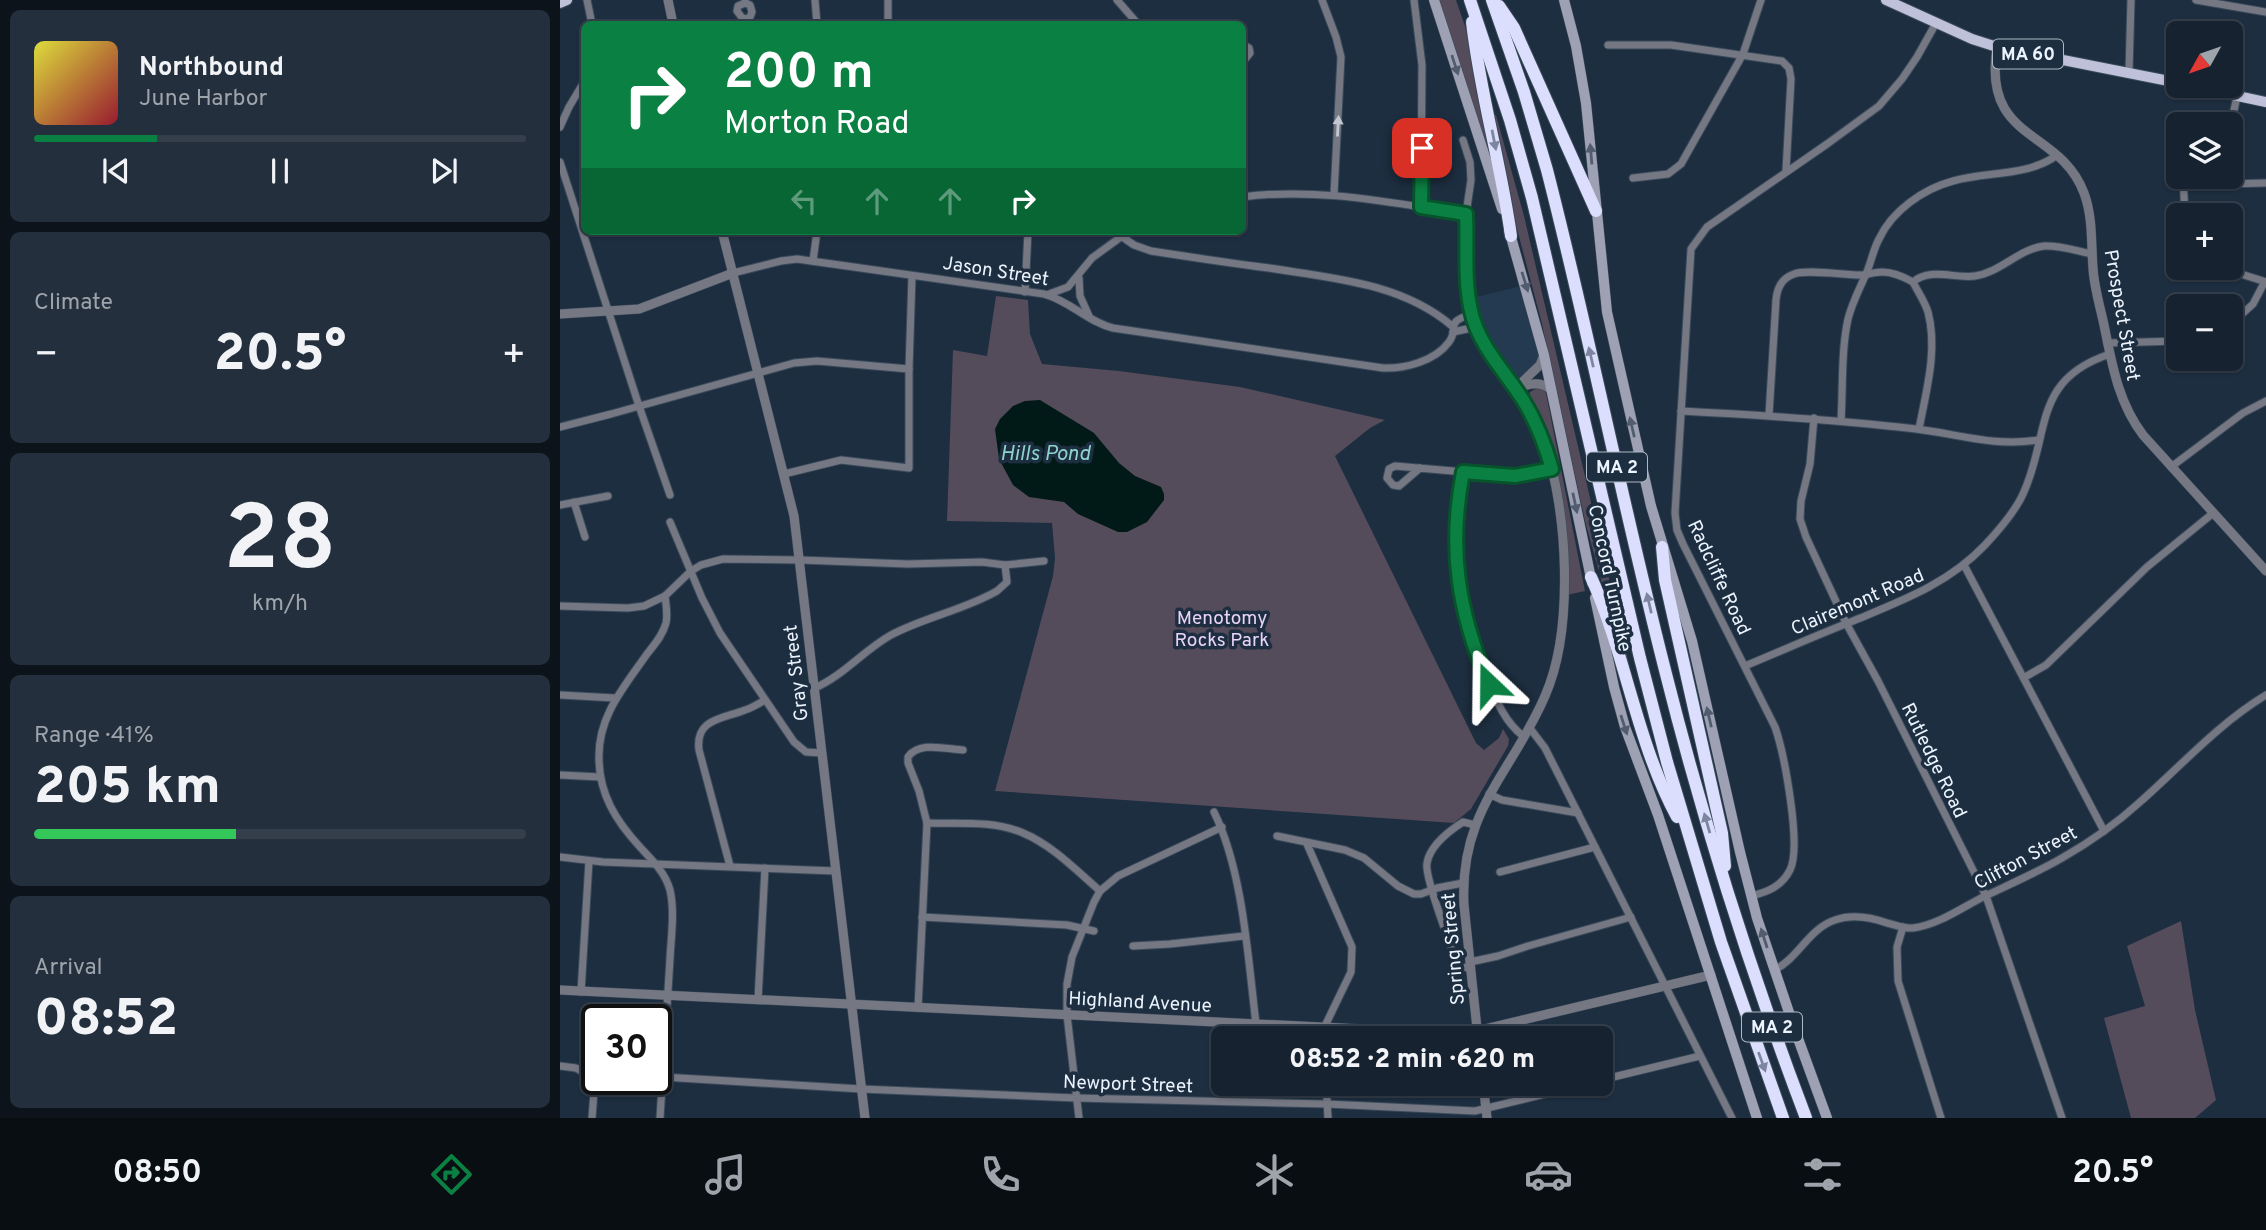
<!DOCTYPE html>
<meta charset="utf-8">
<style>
:root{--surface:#162230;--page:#232f3c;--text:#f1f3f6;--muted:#9ea4ab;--line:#353f4c;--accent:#0b8043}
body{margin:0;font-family:Overpass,sans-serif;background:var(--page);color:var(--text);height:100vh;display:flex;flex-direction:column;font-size:26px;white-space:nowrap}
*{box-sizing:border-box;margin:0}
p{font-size:23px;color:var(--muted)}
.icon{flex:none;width:38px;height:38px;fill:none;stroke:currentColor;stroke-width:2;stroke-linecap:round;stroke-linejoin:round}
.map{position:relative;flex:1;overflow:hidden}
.details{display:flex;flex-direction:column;gap:10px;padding:10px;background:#0c131a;width:560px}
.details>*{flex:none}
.guide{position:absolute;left:21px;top:21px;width:665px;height:214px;border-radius:10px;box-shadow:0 2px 5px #0004,0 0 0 2px var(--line);background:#0b8043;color:#fff;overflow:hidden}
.needle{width:46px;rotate:230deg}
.buttons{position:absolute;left:1606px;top:21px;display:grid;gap:14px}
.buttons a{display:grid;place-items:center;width:77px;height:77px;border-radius:10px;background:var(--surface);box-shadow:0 2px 5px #0004,0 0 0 2px var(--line);font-size:35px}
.speed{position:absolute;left:21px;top:1004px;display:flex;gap:14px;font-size:35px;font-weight:700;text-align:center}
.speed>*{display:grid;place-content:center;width:91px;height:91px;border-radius:50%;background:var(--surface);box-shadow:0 2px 5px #0004,0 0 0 2px var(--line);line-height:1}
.speed .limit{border:4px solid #111;border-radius:10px;background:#fff;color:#111}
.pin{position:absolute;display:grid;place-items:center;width:60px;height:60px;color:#fff;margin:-30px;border-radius:14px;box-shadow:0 4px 10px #0006}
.me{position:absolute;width:77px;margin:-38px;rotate:337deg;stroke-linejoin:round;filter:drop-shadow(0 0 5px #0008)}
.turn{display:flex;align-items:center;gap:24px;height:147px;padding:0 28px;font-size:32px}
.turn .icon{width:91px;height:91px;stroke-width:2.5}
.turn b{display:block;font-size:49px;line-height:60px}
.lanes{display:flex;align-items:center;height:66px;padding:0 28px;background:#0003;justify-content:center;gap:35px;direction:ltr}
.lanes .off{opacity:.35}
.big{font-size:52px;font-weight:800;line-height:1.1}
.details .widget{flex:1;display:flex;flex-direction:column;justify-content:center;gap:10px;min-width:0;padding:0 24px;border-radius:10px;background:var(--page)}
.details .dial{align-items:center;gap:0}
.dial b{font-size:91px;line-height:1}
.song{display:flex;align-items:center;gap:21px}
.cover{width:84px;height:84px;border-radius:10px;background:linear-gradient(135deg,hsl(60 70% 55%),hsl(350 70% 35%))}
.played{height:7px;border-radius:4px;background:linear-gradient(90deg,var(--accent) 25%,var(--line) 25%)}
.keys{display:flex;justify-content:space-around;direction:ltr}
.heat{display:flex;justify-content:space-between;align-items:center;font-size:38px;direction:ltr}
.charge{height:10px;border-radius:5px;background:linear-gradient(90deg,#34c759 41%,var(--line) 0)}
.trip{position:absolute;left:651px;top:1026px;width:402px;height:70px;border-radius:10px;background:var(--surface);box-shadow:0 2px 5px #0004,0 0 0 2px var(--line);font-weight:800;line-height:70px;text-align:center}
.dock{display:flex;height:112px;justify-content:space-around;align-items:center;background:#090e13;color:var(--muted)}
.dock .icon{width:49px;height:49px}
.dock .selected{color:var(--accent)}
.dock b{font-size:32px;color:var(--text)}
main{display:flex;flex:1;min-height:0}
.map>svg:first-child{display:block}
</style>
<main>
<section class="details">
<div class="widget">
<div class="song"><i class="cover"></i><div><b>Northbound</b><p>June Harbor</p></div></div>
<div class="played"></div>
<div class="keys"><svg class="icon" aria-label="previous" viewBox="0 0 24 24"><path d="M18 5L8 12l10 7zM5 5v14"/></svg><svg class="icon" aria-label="pause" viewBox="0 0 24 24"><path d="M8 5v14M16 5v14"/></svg><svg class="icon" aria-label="next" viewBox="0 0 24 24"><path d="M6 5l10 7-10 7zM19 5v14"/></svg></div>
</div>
<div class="widget"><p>Climate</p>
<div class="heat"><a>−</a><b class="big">20.5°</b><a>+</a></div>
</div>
<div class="widget dial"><b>28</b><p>km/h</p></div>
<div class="widget"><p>Range · 41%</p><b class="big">205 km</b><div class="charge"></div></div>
<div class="widget"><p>Arrival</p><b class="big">08:52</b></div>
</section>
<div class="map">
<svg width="1706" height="1118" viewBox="0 0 1706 1118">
<rect width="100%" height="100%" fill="#1d2e40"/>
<polygon fill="#233a50" points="962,286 976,339 979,360 969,372 953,381 922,331 912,298"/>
<g fill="#544b5b">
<polygon points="879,0 896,0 897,3 908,35 936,176"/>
<polygon points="934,115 936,115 964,216 1076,694 1073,696 1025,521 981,320 951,206"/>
<polygon points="436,296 468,300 470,334 482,364 559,371 680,387 825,420 810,428 775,456 916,743 924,750 939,738 943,729 949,739 948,746 911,809 894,823 435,791 493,576 495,558 492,523 387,521 393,350 427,356"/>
<polygon points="977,388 982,388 986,393 1025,591 1007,595 994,463 989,442 968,399 970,392"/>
<polygon points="1621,921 1635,1010 1656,1100 1635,1118 1571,1118 1544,1018 1585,1006 1567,946"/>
</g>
<polygon fill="#011a18" points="480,400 534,433 559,463 575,476 601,487 604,494 604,500 587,522 567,532 558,532 518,514 504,502 469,497 453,485 439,459 435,429 440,419 453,406 465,401"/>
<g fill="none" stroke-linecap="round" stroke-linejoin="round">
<defs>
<g id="minor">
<polyline points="27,0 32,24"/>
<polyline points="255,0 257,24"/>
<polyline points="328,0 328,24"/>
<polyline points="557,0 578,24"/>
<polyline points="762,0 776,37 781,57 774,194"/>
<polyline points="854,0 862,65 861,207"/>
<polyline points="1636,0 1706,12"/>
<polyline points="185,3 178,6 177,11 183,19 190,17 192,12 190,5 185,3 185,0"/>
<polyline points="682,44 689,48 690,53 682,63"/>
<polyline points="1048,45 1111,45 1222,61 1229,68 1231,79 1226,171"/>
<polyline points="1569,72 1571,0"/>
<polyline points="1666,124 1673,115 1677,96"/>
<polyline points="0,127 9,107 24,82"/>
<polyline points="903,140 910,162 911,180 906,214 911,309 916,327 926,347 955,389"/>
<polyline points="0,162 79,406 110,495"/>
<polyline points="1623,177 1625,215"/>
<polyline points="1073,178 1108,174 1121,164 1183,54 1201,0"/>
<polyline points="1623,185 1706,183"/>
<path d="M682 197C758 187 832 203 906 214"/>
<path d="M561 236 574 245 591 251C630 257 669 263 709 268 772 278 842 283 892 326"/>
<polyline points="253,261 257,231"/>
<polyline points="1662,268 1706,282"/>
<path d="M173 273 221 261 237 259 484 294C510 301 528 322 553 328L823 368C845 369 875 361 889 342 900 327 883 323 912 314"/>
<polyline points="519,278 520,296 529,316"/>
<path d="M1353 282C1358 292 1365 302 1368 312 1378 350 1366 392 1359 429"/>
<polyline points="465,292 468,231"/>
<polyline points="489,294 508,287 532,258 569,231"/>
<polyline points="1671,324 1693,304 1704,283"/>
<polyline points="893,332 916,327"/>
<polyline points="1547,343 1619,341"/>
<path d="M1121 411C1199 415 1278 420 1356 429 1398 434 1435 447 1478 440"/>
<path d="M1209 415 1216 300C1217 288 1222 278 1234 274 1246 269 1284 275 1300 275 1307 275 1314 272 1322 272 1333 272 1344 277 1353 282 1370 267 1395 279 1415 276 1441 272 1459 249 1484 246 1500 245 1517 251 1532 254"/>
<polyline points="1254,418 1250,464 1241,501 1240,519 1246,537 1286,623 1318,681 1426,896 1502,1118"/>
<path d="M1281 421C1283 389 1281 351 1288 319 1292 303 1299 290 1306 274 1311 263 1313 250 1319 239 1332 211 1363 189 1393 181 1428 171 1465 177 1496 156"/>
<polyline points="0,427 51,414 234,363 257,361 349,369"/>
<polyline points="1611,467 1683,413 1706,401"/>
<polyline points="860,468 839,486 833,485 827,478 829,469 835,466 951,476 991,469"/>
<path d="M903 472C888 547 898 612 929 682 937 702 945 722 963 736"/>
<polyline points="224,474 281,460 349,468 349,369 352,276"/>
<polyline points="14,502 25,537"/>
<polyline points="0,505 48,496"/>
<polyline points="110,522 142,598 160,633 234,742 246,752 262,753"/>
<polyline points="1404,565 1544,831"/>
<polyline points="0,606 68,608 84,606 105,596 131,571 141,565 163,559 240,560 348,564 422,562 445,565 484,561"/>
<path d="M1185 666C1221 651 1257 635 1293 621 1341 601 1388 584 1425 545 1439 530 1455 512 1463 494 1491 434 1471 380 1550 354"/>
<polyline points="1465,677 1486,665 1587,567 1652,514"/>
<path d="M255 688C284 675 304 650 331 635 365 617 404 610 437 591L447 582 445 565"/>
<polyline points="0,695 55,698"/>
<polyline points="969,727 985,748 1172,1118"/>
<polyline points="0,775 40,777"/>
<polyline points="929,794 942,800 1018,813"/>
<path d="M654 812C683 871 688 958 696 1024"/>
<path d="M367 823C398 824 433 820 463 833 492 845 517 871 540 891"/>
<polyline points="717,836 785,850 804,858 838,886 854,894 861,894 877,888 903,883"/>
<polyline points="747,844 792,947 791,972 764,1028 765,1038"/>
<polyline points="0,857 43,862 276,871"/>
<path d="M170 866 139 750C135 719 162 719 185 710 192 708 198 704 205 700"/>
<polyline points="940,872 1035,847"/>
<path d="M1191 896C1208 892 1222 886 1230 870 1242 846 1224 753 1215 727L1123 544 1117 530 1115 513 1131 249 1147 227 1267 144 1319 106 1342 79 1357 57 1376 23"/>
<polyline points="362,917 507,925 534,931"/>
<polyline points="1343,927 1337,947 1338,981 1381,1118"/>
<polyline points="573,946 610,944 684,936"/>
<polyline points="910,962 938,956 968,946 1071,917"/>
<path d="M910 968 901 967 897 963C891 946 864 876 867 863 870 845 889 831 903 822L915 825"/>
<path d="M1214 970C1239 958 1248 929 1275 920 1292 914 1310 917 1327 923 1336 925 1344 929 1353 928 1377 925 1400 909 1421 898 1448 885 1476 873 1502 858 1530 842 1557 823 1580 802 1622 765 1658 724 1706 695"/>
<polyline points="21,992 29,861"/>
<polyline points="198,1000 205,868"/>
<path d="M358 1008 367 823 359 791 348 763V757C359 741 386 749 403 750"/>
<polyline points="0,1066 16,1068 30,1076 34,1092 32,1118"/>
<polyline points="103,1077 301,1089 516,1098 767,1104 915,1111 1030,1083"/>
<polyline points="1041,1080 1140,1056"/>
<polyline points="766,1083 768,1118"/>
<path d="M100 1118C103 1065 107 1012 110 959 111 937 115 912 110 890 105 872 92 860 80 847 56 821 39 794 39 758 38 716 64 687 87 654 94 645 103 635 106 623 108 614 106 605 105 596"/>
<polyline points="519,1118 507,1015 507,984 512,957 534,902 540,891 558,876 662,827"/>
</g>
<g id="tertiary">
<polyline points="108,0 113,24"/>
<path d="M1437 47C1422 143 1499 127 1524 193 1533 217 1531 243 1533 268 1534 287 1540 306 1544 325 1552 364 1558 402 1583 435L1706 571"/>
<polyline points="162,231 234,516 305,1118"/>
<polyline points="0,314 79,309 173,273"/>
<path d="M957 388C970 384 981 380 992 391"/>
<polyline points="955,389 980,365 984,355"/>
<polyline points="0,990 904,1034 1151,975"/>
<path d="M918 1038 904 905C899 811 952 773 985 696 1014 630 1008 512 985 445 978 425 968 406 955 389"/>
<polyline points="923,1083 927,1118"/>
</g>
<g id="secondary">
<polyline points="874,0 942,209"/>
<polyline points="1004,0 1016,46 1026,103 1047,312 1091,506 1132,641 1180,852 1197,918 1236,1033 1267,1118"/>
<polyline points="949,230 984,355 1032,583"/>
<polyline points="1035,598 1054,687 1065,727 1098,815 1197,1118"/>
</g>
<g id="primary">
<polyline points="1326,0 1412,39 1437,47 1619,83"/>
<polyline points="0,3 7,0"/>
<polyline points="1631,86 1706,102"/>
</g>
<g id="motorway">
<polyline points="910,0 950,120 972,198 1080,658 1107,762 1161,942 1223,1118"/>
<path d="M932 0 964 92 987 170C1030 337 1063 507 1106 674 1144 825 1191 973 1246 1118"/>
<polyline points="939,6 954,28 1036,211"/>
<path d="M912 22C920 94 941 164 951 236"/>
<polyline points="1102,547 1105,580 1162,833 1165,866"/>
<path d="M1031 577C1066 655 1076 741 1117 817"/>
</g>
</defs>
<use href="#minor" stroke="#3a4a5a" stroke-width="9"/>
<use href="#tertiary" stroke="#3a4a5a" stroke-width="10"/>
<use href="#secondary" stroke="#3a4a5a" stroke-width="11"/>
<use href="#primary" stroke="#3a4a5a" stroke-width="12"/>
<use href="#motorway" stroke="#3a4a5a" stroke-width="14"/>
<use href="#minor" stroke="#757783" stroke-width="7"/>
<use href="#tertiary" stroke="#757783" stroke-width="9"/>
<use href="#secondary" stroke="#9ea1b3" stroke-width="10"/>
<use href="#primary" stroke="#bec1d9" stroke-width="10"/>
<use href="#motorway" stroke="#dbdefc" stroke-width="12"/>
</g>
<defs><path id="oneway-solid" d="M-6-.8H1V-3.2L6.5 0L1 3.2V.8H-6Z" transform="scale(1.75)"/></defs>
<g fill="#515c6e">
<use href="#oneway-solid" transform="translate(895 65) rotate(72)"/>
<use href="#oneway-solid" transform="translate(1031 154) rotate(-95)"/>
<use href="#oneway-solid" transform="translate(965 282) rotate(73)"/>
<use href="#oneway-solid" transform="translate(1072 427) rotate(-103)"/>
<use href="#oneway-solid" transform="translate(1015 503) rotate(78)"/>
<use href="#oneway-solid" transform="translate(1149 717) rotate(-103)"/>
<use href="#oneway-solid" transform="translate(1064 725) rotate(72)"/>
<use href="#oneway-solid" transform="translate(1204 938) rotate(-108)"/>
</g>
<use fill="#c2c8d2" href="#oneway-solid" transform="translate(778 126) rotate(-87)"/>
<g fill="#7c869e">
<use href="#oneway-solid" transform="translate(934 140) rotate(79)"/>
<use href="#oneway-solid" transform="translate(1031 357) rotate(-103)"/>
<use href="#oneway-solid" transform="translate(1089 603) rotate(-103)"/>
<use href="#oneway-solid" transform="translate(1147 823) rotate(-106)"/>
<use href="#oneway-solid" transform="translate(1202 1062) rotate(70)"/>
</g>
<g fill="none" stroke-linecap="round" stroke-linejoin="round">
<defs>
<path id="route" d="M862 148 861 207 906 214C908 250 902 292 916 327 927 354 947 375 963 400 976 421 985 444 992 469L955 476 903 472C888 548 898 613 929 684"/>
</defs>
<use href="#route" stroke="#07532c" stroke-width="18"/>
<use href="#route" stroke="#0b8043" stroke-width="12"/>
</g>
<g text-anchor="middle" stroke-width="7" stroke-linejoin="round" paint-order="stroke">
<g fill="#1d2e40" stroke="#adb8c4" stroke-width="2">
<rect x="1433" y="39.5" width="70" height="29" rx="5"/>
<rect x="1027" y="452.5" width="60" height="29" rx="5"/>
<rect x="1182" y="1012.5" width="60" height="29" rx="5"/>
</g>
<g font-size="18" font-weight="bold" fill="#ebf3fd">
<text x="1468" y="60">MA 60</text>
<text x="1057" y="473">MA 2</text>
<text x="1212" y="1033">MA 2</text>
</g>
<g font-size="19" fill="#ebf3fd" stroke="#1d2e40">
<text transform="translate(436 270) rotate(9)" y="7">Jason Street</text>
<text transform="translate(1563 315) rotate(80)" y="7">Prospect Street</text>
<text transform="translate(1160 577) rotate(65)" y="7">Radcliffe Road</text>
<text transform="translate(1051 578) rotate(78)" y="7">Concord Turnpike</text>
<text transform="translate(1297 601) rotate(-23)" y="7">Clairemont Road</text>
<text transform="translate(235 673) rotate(-97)" y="7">Gray Street</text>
<text transform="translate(1375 760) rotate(64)" y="7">Rutledge Road</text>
<text transform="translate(1465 857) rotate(-28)" y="7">Clifton Street</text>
<text transform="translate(892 949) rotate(-95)" y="7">Spring Street</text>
<text transform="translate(580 1001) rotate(3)" y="7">Highland Avenue</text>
<text transform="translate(568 1083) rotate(2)" y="7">Newport Street</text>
</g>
<g font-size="19" fill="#e9d3f9" stroke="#1d2e40">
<text x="662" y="624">Menotomy<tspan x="662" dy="22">Rocks Park</tspan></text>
</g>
<g font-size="21" font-style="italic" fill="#8ed3cc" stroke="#1d2e40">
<text x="485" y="460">Hills Pond</text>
</g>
</g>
</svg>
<div class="buttons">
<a><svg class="needle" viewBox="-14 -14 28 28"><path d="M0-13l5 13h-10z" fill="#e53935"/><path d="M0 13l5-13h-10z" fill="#9ea4ab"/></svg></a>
<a><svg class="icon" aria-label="layers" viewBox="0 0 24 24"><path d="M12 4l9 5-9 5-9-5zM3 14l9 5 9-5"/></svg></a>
<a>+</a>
<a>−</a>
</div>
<div class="speed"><div class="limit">30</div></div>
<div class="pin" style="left:862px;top:148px;background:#d93025"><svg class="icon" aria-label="arrive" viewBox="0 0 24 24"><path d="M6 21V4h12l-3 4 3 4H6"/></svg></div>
<svg class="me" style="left:929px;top:684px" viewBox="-20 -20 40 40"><path d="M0-17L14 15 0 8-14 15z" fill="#0b8043" stroke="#fff" stroke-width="4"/></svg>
<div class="trip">08:52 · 2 min · 620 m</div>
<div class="guide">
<div class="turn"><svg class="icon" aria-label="right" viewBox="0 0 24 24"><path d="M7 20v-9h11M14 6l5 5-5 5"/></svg><div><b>200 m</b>Morton Road</div></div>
<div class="lanes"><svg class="icon off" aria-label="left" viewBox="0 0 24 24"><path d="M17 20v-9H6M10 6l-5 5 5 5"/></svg><svg class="icon off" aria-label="ahead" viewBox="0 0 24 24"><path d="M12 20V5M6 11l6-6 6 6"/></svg><svg class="icon off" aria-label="ahead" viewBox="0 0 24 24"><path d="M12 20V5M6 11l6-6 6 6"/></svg><svg class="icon" aria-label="right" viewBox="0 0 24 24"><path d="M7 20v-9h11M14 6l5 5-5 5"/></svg></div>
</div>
</div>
</main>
<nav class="dock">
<b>08:50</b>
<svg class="icon selected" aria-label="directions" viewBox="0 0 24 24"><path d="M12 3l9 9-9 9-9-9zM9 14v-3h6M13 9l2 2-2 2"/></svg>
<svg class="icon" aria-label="music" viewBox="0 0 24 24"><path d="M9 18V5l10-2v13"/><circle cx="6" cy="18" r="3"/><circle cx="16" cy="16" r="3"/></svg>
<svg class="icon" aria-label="phone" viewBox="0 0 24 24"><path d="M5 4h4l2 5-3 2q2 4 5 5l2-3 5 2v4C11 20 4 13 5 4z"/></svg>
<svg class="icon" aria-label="climate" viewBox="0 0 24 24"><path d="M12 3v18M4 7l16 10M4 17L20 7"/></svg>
<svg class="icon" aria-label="car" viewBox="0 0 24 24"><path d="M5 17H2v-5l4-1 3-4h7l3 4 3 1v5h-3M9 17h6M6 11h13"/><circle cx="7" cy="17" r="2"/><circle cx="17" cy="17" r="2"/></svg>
<svg class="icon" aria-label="filters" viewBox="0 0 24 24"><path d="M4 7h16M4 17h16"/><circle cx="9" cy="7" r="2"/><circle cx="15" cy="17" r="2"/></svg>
<b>20.5°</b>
</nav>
